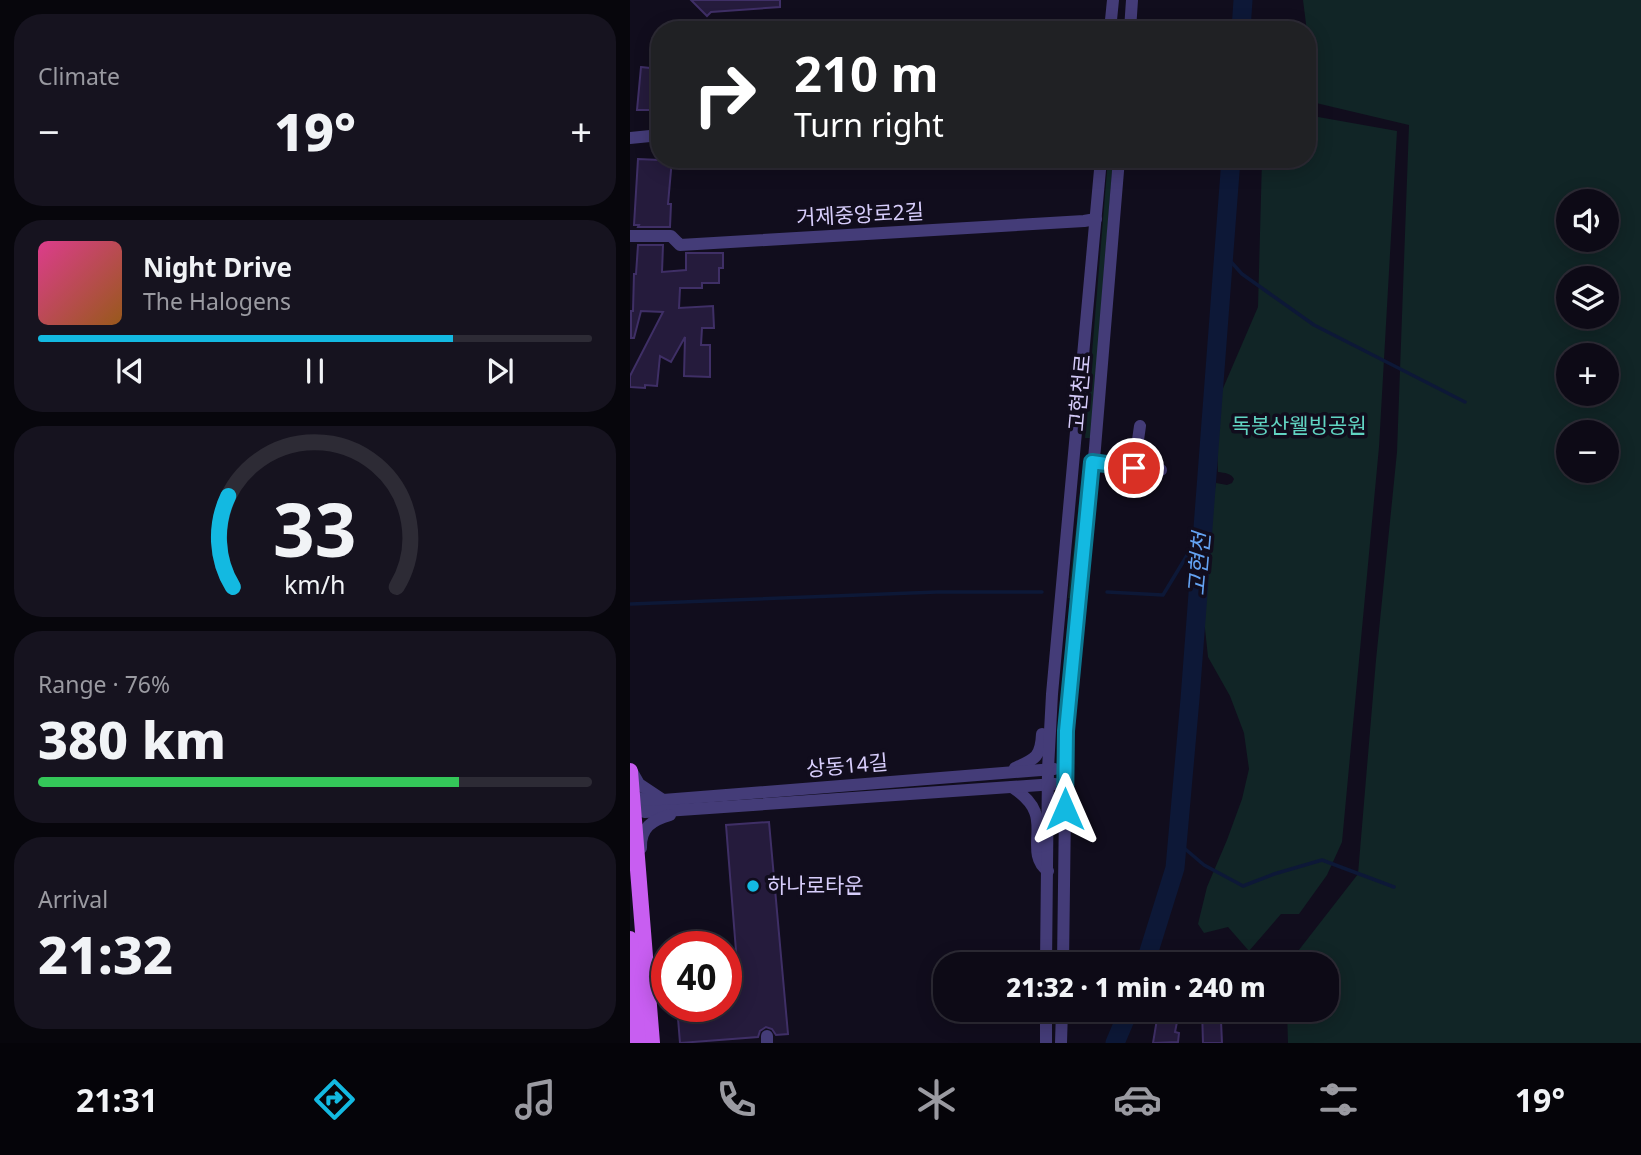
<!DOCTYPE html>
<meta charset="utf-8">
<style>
:root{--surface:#0d0a16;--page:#16131f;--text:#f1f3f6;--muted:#9a9aa1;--line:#2d2b35;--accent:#13b9e1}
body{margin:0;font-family:"Noto Sans","Noto Sans KR",sans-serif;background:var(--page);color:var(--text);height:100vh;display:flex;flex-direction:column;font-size:26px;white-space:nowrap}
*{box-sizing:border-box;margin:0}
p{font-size:23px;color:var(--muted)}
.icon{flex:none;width:38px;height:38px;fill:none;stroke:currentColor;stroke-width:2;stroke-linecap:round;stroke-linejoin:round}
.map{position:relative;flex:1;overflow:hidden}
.drawer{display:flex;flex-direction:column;gap:14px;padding:14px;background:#07060c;width:630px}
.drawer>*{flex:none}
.banner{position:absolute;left:21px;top:21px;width:665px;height:147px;border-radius:28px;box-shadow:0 4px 18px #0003,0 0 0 2px var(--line);background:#202124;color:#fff;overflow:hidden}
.buttons{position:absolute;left:926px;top:189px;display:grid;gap:14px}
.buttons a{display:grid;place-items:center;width:63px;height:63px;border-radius:50%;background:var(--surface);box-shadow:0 4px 18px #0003,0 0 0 2px var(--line);font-size:35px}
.speed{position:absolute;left:21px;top:931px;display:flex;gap:14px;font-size:35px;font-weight:700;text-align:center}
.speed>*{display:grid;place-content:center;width:91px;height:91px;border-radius:50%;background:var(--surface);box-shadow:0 4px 18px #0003,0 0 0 2px var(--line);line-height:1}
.speed .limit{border:10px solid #d22;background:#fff;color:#111}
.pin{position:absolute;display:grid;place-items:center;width:60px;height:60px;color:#fff;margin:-30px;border:4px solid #fff;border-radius:50%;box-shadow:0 2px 7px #0007}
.me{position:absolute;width:77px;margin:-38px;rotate:0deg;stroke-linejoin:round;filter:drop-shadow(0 0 5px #0008)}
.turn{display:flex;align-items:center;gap:24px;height:147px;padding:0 28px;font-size:32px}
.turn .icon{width:91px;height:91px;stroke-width:2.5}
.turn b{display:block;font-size:49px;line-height:60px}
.big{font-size:52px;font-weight:800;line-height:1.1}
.drawer .card{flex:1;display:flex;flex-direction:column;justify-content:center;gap:10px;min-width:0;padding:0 24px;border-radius:28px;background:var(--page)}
.drawer .dial{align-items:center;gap:0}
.dial svg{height:182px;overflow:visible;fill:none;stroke:var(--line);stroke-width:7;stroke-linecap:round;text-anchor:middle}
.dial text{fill:var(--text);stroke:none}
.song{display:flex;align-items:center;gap:21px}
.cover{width:84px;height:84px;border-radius:10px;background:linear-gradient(135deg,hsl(330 70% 55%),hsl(30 70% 35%))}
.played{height:7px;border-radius:4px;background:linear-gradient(90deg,var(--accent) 75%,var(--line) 75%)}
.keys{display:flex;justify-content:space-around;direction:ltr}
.heat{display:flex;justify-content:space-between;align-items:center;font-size:38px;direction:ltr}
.charge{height:10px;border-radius:5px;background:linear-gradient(90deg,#34c759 76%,var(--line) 0)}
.trip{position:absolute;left:303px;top:952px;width:406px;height:70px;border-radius:28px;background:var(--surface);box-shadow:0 4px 18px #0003,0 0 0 2px var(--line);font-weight:800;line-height:70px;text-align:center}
.menu{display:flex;height:112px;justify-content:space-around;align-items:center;background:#050409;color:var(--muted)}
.menu .icon{width:49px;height:49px}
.menu .selected{color:var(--accent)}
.menu b{font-size:32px;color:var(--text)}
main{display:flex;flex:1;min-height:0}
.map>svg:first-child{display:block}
</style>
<main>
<section class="drawer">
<div class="card"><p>Climate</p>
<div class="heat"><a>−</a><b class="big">19°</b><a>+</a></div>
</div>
<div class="card">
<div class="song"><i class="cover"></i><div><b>Night Drive</b><p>The Halogens</p></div></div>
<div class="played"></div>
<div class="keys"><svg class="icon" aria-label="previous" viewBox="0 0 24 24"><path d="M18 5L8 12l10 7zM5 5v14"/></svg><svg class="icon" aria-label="pause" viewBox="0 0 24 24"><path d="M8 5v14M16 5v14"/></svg><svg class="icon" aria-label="next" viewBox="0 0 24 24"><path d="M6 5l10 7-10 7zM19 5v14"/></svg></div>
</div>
<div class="card dial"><svg viewBox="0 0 100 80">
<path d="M14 69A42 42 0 1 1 86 69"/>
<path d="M14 69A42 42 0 0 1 12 29" stroke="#13b9e1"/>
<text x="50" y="56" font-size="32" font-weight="700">33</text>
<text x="50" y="72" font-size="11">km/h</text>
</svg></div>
<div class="card"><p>Range · 76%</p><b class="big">380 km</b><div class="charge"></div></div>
<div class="card"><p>Arrival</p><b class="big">21:32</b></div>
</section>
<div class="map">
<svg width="1011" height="1043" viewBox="0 0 1011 1043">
<rect width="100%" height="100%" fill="#110d1d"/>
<g fill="#112526" fill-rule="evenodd">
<path d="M673 0H1011V1043H658L657 1010H696V964H658L728 874 746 660 767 452 779 125 686 103ZM938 201H976V240H938ZM938 278H976V317H938ZM938 355H976V394H938ZM938 432H976V471H938Z"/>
<path d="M677 115 767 131 749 447 712 842 697 875 669 914H651L619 951 598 927 574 933 568 924 577 887 597 840 612 799 619 769 614 733 600 696 578 657 574 619 576 581 581 549 577 534 586 483 597 485 602 483 604 479C601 473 595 473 588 472L586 428 591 393 628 307 632 159H677Z"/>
<polygon points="478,159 483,159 461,438 455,438"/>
<polygon points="451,484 456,485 444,599 438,598"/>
</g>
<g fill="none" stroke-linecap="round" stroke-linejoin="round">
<g stroke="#0d1837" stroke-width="3.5">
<polyline points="594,254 612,274 684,325 835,402"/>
<polyline points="477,592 533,595 573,529"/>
<polyline points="1,604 307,592 412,592"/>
<polyline points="547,842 574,865 613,886 644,874 692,860 764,887"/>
</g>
<g stroke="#0d1837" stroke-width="19">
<polyline points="611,30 613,0"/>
<polyline points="515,964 545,868 560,699 601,159"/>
<polyline points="485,1043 499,1010"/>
</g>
</g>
<g fill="#251b3c" stroke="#3f2f66" stroke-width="2">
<polygon points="61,0 150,0 150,7 81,12 77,16"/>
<polygon points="11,67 29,69 30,110 7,110"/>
<polygon points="8,159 30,160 42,159 38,204 41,204 40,227 8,227 9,225 4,225"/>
<polygon points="8,245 33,245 32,272 56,270 56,253 93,253 93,268 89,268 89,283 72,283 72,288 50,288 49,308 83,306 84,328 72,328 71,345 80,345 80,377 54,376 55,337 41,362 30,356 27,386 15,385 15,388 0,387 0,376 33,312 11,311 4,338 1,338 1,311 3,311 4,274 6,274"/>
<polygon points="139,822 158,1034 146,1035 142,1029 136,1027 130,1031 128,1037 50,1043 47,1006 96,1006 96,952 106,951 96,825"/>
<polygon points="572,1010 596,1011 596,1021 591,1021 592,1043 573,1043"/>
<polygon points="528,1013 548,1017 545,1032 549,1033 548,1042 523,1043"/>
</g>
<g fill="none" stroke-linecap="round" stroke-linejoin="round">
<g stroke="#443c78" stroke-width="12">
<polyline points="480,30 483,0"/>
<polyline points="500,30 502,0"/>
<polyline points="0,138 30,135"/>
<polyline points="0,236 41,236 50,245 454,221 466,219"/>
<polyline points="462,462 504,468 510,426"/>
<polyline points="502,491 504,468 531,470"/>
<path d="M385 768C405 759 411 757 412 734"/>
<polyline points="1,770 9,784 33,800"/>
<path d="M382 787C391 793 401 801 405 812 413 831 398 857 418 871"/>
<polyline points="0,795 14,800 33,800 424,769"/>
<polyline points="0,807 15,812 50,810 425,784"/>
<path d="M11 848C10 828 22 820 40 815"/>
<polyline points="416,964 418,769 422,694 471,159"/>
<polyline points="433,964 436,731 465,448 489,159"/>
<polyline points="137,1036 137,1043"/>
<polyline points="416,1043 416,1010"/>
<polyline points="431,1043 432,1010"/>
</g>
<g stroke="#c85ef1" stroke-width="16">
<polyline points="0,771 22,1043"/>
<polyline points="0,939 8,1043"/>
</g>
</g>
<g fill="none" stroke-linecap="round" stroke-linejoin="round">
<defs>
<polyline id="route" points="435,809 436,731 462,462 504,468"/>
</defs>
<use href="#route" stroke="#0c7892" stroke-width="18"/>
<use href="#route" stroke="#13b9e1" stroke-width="12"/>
</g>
<circle fill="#13b9e1" stroke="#110d1d" stroke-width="2.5" cx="123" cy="886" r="7"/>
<g text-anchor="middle" stroke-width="7" stroke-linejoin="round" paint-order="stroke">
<g font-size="21" fill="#d7cdfb" stroke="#110d1d">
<text transform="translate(230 215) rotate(-3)" y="7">거제중앙로2길</text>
<text transform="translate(450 393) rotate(-85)" y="7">고현천로</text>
<text transform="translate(217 766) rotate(-5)" y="7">상동14길</text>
</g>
<g font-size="21" fill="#61d4c2" stroke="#110d1d">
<text x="669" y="433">독봉산웰빙공원</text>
</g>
<g font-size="21" fill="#d7cdfb" stroke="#110d1d" text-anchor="start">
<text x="137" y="893">하나로타운</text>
</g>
<g font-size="23" font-style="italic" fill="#64a3f2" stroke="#110d1d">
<text transform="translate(569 564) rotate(-85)" y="8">고현천</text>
</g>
</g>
</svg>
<div class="buttons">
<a><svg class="icon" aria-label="sound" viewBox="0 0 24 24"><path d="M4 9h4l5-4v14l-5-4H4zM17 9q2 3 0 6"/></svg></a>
<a><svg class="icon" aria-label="layers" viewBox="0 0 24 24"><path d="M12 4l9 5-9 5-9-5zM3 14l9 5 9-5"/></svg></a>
<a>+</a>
<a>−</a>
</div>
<div class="speed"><div class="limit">40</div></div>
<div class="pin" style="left:504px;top:468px;background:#d93025"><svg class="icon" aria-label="arrive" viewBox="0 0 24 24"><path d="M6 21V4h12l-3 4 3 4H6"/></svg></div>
<svg class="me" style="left:435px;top:809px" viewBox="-20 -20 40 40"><path d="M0-17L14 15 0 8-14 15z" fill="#13b9e1" stroke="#fff" stroke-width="4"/></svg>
<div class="trip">21:32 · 1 min · 240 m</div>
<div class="banner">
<div class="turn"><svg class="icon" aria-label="right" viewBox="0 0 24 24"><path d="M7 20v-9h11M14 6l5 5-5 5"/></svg><div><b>210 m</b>Turn right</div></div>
</div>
</div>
</main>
<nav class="menu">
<b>21:31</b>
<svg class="icon selected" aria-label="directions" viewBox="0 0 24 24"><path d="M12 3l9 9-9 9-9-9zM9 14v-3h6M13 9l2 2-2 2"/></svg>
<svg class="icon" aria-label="music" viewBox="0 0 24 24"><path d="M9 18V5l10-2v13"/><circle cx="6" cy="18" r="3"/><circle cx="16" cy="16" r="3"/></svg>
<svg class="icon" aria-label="phone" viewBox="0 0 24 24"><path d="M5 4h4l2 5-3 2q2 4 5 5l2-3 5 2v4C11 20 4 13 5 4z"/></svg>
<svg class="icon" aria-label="climate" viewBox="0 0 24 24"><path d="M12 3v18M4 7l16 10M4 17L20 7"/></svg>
<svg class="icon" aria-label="car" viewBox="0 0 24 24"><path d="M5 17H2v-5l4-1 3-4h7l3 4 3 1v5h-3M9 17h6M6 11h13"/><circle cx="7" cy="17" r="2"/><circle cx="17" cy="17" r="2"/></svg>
<svg class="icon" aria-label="filters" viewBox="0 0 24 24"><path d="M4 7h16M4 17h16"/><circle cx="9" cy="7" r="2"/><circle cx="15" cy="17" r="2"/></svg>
<b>19°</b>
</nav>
